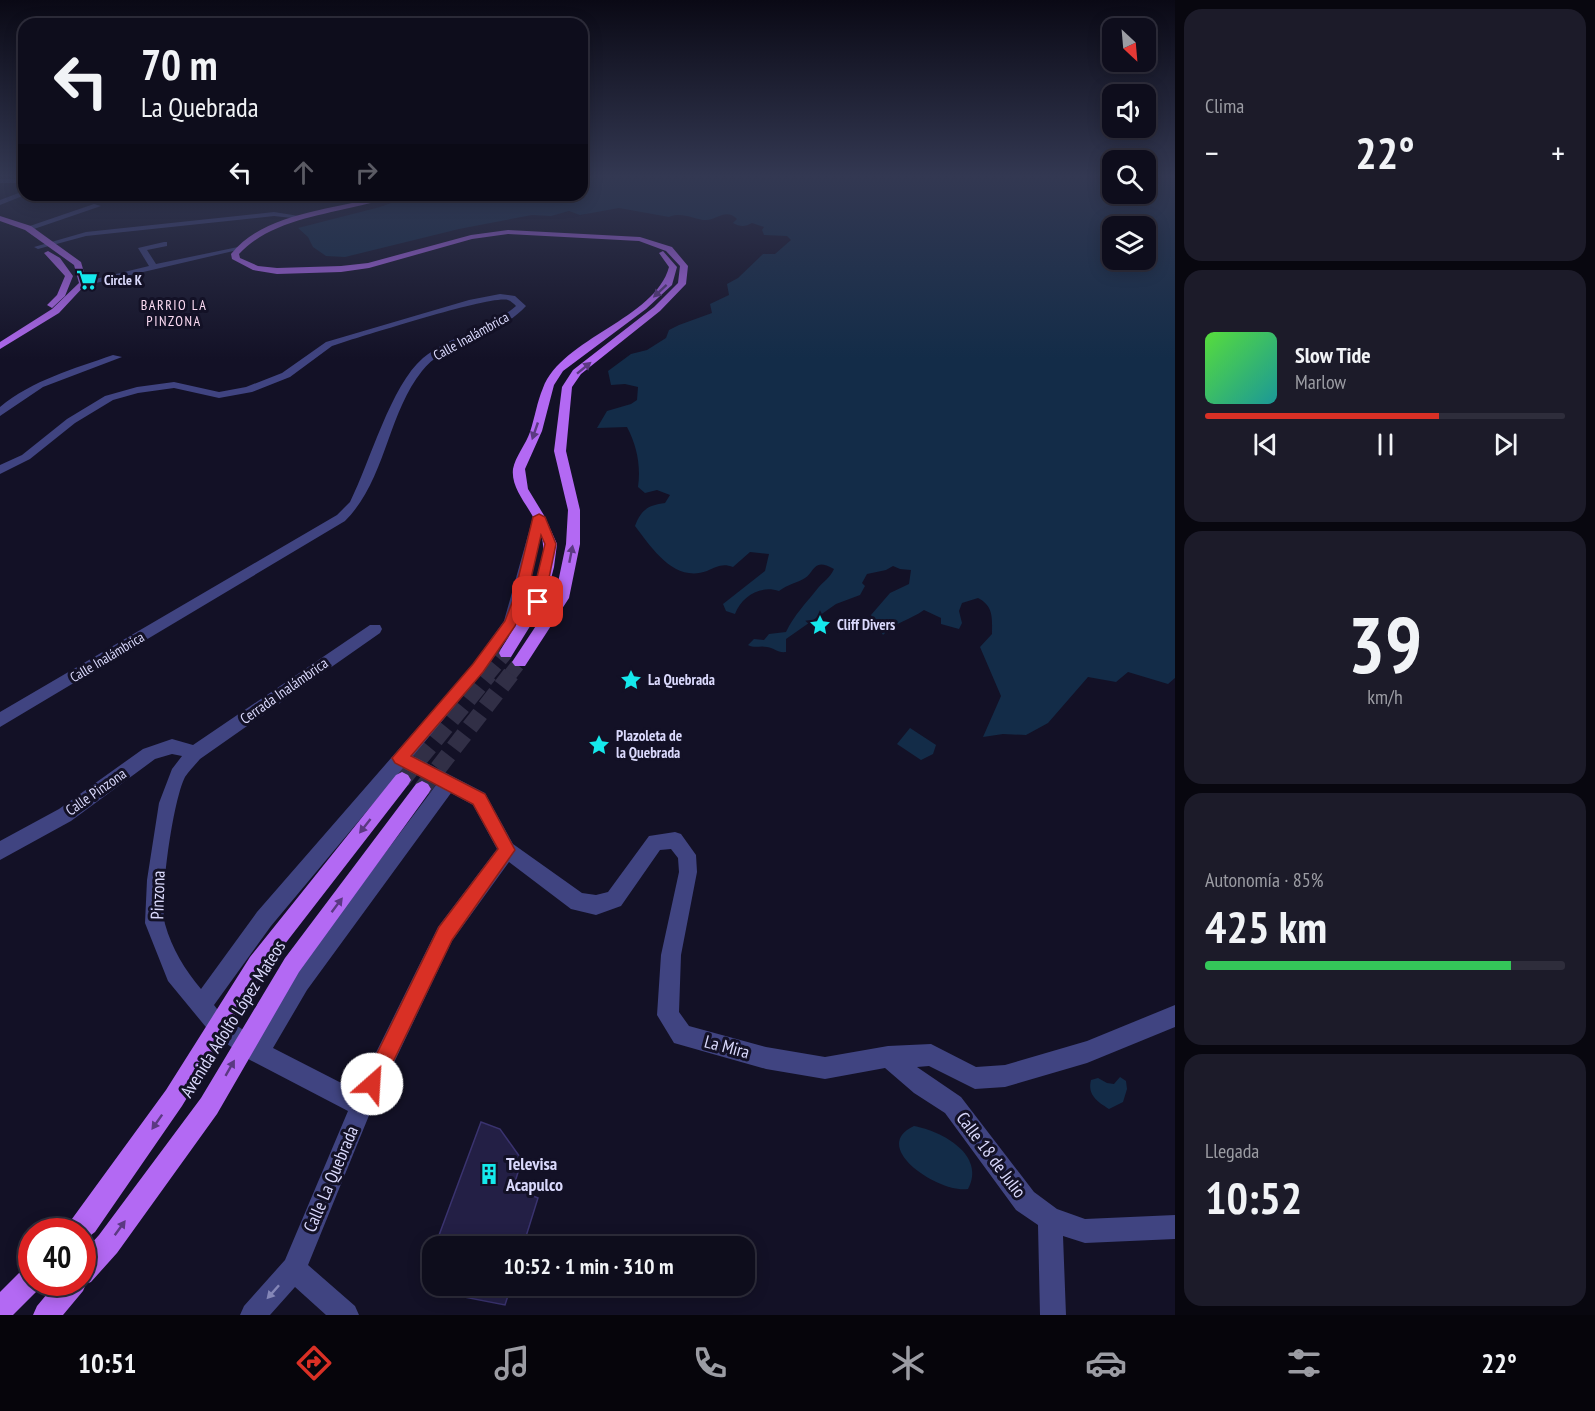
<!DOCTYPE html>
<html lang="es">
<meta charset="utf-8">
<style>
:root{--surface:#0e0d1c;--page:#1c1b29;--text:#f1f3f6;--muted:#9b9ca3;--line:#2e2d3b;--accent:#d93025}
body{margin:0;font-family:"PT Sans Narrow",sans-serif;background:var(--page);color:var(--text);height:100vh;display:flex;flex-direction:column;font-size:22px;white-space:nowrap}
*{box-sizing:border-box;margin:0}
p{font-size:20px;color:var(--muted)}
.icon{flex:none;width:33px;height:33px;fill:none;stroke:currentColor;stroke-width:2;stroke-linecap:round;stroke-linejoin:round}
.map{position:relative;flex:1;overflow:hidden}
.side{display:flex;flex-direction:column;gap:9px;padding:9px;background:#08070f;width:420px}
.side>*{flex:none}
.guide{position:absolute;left:18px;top:18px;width:570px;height:183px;border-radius:18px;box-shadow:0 3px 15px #0003,0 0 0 2px var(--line);background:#0e0d1c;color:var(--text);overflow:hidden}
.needle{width:39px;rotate:154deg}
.controls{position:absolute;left:1102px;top:18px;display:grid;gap:12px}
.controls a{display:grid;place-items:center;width:54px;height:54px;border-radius:12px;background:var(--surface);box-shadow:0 3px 15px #0003,0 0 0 2px var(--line);font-size:30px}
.speed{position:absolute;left:18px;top:1218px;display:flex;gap:12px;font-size:30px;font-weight:700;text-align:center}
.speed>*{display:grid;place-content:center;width:78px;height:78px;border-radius:50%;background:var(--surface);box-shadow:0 3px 15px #0003,0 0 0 2px var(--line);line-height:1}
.speed .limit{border:9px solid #d22;background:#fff;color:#111}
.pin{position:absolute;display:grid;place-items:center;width:51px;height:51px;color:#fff;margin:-26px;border-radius:12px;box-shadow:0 3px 9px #0006}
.me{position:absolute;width:66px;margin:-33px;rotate:26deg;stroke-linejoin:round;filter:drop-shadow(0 0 4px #0008)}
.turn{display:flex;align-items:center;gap:21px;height:126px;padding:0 24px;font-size:27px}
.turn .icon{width:78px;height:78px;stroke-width:2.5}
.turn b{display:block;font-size:42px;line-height:51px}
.lanes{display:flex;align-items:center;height:57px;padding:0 24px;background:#0003;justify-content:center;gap:30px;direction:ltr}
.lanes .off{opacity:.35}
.big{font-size:45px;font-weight:800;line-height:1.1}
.side .card{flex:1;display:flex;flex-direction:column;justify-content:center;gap:9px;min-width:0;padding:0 21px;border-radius:18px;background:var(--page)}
.side .dial{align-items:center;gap:0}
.dial b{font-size:78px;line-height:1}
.song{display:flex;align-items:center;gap:18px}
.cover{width:72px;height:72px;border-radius:9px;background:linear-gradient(135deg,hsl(110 70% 55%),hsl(180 70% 35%))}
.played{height:6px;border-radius:3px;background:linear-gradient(90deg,var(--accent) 65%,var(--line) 65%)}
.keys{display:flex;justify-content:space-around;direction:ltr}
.heat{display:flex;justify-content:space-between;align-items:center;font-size:33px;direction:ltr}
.charge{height:9px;border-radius:4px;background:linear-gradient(90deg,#34c759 85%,var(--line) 0)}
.trip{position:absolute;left:422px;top:1236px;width:333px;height:60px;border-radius:18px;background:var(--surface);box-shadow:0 3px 15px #0003,0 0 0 2px var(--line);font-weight:800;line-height:60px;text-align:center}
.dock{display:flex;height:96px;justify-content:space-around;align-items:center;background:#06050b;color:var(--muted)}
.dock .icon{width:42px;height:42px}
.dock .selected{color:var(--accent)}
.dock b{font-size:27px;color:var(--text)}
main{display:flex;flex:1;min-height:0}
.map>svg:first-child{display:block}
</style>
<main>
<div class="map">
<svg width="1175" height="1315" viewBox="0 0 1175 1315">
<rect width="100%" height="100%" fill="#131126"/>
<g fill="#132c48" fill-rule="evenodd">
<path d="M582 175H1113V194H1146V175H1175V678L1168 684 1128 672 1116 682 1088 677 1048 723 1026 735 1003 734 983 737 1001 696 980 647 992 634C992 619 994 606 978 598L962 603 959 611 962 623 959 629 941 624V618L924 610C910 620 895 622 883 635L871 615 890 593 909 584 911 570 900 569 893 566 886 570 867 574 862 583 865 586 860 595 836 604 786 639V652C777 653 775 648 767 647 759 645 756 649 748 645L754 639 764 640 769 634 786 632C794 615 807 602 818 588 824 581 830 578 834 569 813 557 815 572 805 578 797 583 788 584 779 591 760 585 742 596 735 614L726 611 723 604 765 571 769 554 750 552 733 567C722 563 717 567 707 571 674 583 652 548 635 526 641 510 648 505 665 503L670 495 657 490 645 493 638 487C641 466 637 446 627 427L597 428 607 411 631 404 637 400 638 387 625 384 611 385 608 371 631 354 647 350 666 338 669 330 679 325 712 313 710 304 729 295 727 284 738 278 763 254H775L791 240 787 236 764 235 762 230 764 227 752 223C745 227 740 227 733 223L737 219C728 210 720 216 712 219 700 224 684 210 669 217L619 208 580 215 569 211 551 216 532 215 459 229 345 257 326 256 313 247 308 237 298 228 380 207 414 195H582ZM1113 226H1146V260H1113Z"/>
<polygon points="910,728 936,745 933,754 921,760 897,744"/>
<path d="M1120 1077 1126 1081 1127 1089 1123 1102 1109 1109C1098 1102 1087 1095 1091 1080L1098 1078 1107 1083 1114 1084Z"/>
<path d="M914 1126C942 1131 986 1155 968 1189 940 1194 868 1147 914 1126Z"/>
</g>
<g fill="#231f45" stroke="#3a336f" stroke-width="1.5">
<polygon points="481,1122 500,1129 522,1160 513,1188 538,1198 523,1246 435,1246"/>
<polygon points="438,1286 511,1286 505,1305 438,1292"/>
</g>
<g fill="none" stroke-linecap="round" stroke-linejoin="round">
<g stroke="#312f46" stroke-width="14" stroke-dasharray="14 7" stroke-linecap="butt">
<polyline points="487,676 506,653"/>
<polyline points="509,676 520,662"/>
</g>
<g stroke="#312f46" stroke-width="17" stroke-dasharray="17 9" stroke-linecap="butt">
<polyline points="402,780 489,674"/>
<polyline points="422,789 511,674"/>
</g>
<g fill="#404481" fill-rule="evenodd">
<rect x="0" y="179" width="24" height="4"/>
<polygon points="24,191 25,195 0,205 0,200"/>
<polygon points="94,204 101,206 31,230 24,228"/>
<polygon points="274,212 305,217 301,219 274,216 86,236 38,249 34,247 86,232"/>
<polygon points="164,242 167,242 167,246 147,250 156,264 238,247 242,249 83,286 79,283 149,266 138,248"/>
<path d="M500 294 515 296 526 306C498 337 448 339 422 371 387 415 386 480 345 521L0 727V712L337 515 350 502C370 462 391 385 423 358 451 335 488 330 516 306 514 304 511 301 508 300 491 295 375 333 350 340L332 346 290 377 252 392 219 398 174 388 138 393 113 400 75 423 30 459 0 474V465L22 455 67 419 105 396 137 387 174 382 219 392 246 387 282 373 326 342 469 300Z"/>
<path d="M113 355 122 357 43 387 0 416V407C33 380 73 369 113 355Z"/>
<path d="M539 513 545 517 526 600 518 623 483 672 413 756 485 793 513 844 582 893 596 895 608 892 649 836 675 832 681 834 696 855 697 872 681 955 679 1012 689 1026 766 1047 825 1057 888 1046 931 1044 976 1067 1005 1065 1087 1041 1175 1005V1027L1087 1063 1005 1087 975 1089 929 1066 917 1067 961 1097 1034 1192 1057 1209 1085 1219 1175 1215V1239L1085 1243 1063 1236 1066 1315H1040L1038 1225 1016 1210 945 1113 914 1093 885 1068 825 1079 766 1069 674 1043 657 1015 661 955 679 872 678 858 671 849 660 850 621 906 596 915 571 909 509 862 452 941 370 1113 308 1265 355 1306 359 1315H326L295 1287 270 1315H240L244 1306 285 1260 348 1111 250 1060 210 1032 168 981 145 923 147 880 159 803 172 769 182 756 172 754 155 759 71 821 0 860V841L59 809 143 749 172 739 193 745 370 625H380L382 629 380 633 200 759C195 765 189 771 185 777 173 800 159 900 165 924 172 949 185 970 201 989L257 912 473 664 504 621 533 517ZM403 768 436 785 293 976 255 1037 224 1018 214 1005 271 926ZM451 793 473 805 497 849 438 927 357 1091 273 1048 307 990Z"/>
</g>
<g fill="#b369f3" fill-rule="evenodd">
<path d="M383 195H394C384 201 370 203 358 206 317 216 269 222 239 254L240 258 258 266 277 268 341 266 368 263 471 235 508 230 640 237 672 247 688 266 686 284 660 311 581 374 572 387 566 451 580 510V544L569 598 525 666H515L512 662 555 597 566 544 568 510 554 451 562 387 573 370 654 307 678 283 680 266 666 251 639 241 508 234 472 239 369 268 341 272 277 274 253 270 232 259 231 254C266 211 333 211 383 195Z"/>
<polygon points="0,216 31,226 81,262 87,283 59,313 0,349 0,342 52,309 79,283 74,265 25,230 0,221"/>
<polygon points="48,251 60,258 73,276 65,296 52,308 47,305 57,295 65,276 44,253"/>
<path d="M663 251 677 267 672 285 646 309 563 371 554 385 542 431 525 469 528 489 545 517 557 544 554 567 545 602 511 657H501L499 653 501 649C519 620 546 581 543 545 543 536 536 523 532 515 524 501 511 486 513 469 515 457 526 444 530 432 535 417 537 402 543 388 562 338 655 319 669 267L659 253Z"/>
<polygon points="402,772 408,775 411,780 408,785 264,971 182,1106 95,1232 82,1242 82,1232 66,1232 69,1223 166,1090 250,957 396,775"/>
<polygon points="422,781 428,784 431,789 428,794 299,972 217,1114 117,1253 91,1282 86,1284 83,1291 63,1315 33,1315 37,1306 57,1282 82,1282 82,1254 99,1235 201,1098 285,958 416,784"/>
<polygon points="32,1265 32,1282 43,1282 41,1287 13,1315 0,1315 0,1292 23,1269"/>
</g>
</g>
<defs><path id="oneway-solid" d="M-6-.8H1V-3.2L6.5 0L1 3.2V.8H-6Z" transform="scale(1.5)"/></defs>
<g fill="#5b3982">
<use href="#oneway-solid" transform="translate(660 291) rotate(137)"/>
<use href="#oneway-solid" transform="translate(584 368) rotate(-39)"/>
<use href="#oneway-solid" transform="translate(535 431) rotate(109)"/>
<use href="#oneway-solid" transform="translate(571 554) rotate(-79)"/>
<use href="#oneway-solid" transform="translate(365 826) rotate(128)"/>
<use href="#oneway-solid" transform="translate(337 905) rotate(-53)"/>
<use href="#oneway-solid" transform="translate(230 1068) rotate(-60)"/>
<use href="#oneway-solid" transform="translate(157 1122) rotate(125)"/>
<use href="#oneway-solid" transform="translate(120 1228) rotate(-54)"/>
</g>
<use fill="#8587b8" href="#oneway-solid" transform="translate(273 1292) rotate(132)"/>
<linearGradient id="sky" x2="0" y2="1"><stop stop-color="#0a0915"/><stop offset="0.49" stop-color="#333852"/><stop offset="1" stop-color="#333852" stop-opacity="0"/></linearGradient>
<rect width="1175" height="359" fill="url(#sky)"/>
<polygon fill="#d93025" stroke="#8d1f18" stroke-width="1.5" points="539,514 545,517 556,544 544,602 538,607 531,602 545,544 541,535 526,600 515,626 483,672 411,756 485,794 515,850 452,940 379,1091 372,1094 365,1091 362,1084 439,927 498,849 473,804 395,763 392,758 473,664 505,621 513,600 533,517"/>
<defs>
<symbol id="supermarket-bare" viewBox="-9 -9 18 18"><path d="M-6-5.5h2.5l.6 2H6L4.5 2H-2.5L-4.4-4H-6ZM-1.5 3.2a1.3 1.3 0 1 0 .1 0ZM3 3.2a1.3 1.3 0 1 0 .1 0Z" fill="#15e9ec" stroke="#131126" stroke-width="2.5" paint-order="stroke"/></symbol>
<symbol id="sight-bare" viewBox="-9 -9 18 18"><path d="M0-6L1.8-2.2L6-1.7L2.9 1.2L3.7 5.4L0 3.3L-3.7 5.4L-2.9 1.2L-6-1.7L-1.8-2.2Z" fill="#15e9ec" stroke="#131126" stroke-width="2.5" paint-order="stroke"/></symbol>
<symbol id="building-bare" viewBox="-9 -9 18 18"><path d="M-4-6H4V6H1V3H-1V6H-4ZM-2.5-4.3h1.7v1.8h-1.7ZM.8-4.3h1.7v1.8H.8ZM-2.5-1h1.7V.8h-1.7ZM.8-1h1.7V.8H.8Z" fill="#15e9ec" stroke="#131126" stroke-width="2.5" paint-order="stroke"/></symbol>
</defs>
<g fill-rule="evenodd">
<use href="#supermarket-bare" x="72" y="265" width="30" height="30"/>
<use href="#sight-bare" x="805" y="610" width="30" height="30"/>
<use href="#sight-bare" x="616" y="665" width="30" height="30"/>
<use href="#sight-bare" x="584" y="730" width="30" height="30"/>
<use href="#building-bare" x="474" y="1159" width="30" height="30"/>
</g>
<g text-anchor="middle" stroke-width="6" stroke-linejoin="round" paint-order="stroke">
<g font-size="14" font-weight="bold" fill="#dad9fc" stroke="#131126" text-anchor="start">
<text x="104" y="285">Circle K</text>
</g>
<g font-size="14" letter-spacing="1.5" fill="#fcdbf3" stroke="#131126">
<text x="174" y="310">BARRIO LA<tspan x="174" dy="16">PINZONA</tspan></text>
</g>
<g font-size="14" fill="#dad9fc" stroke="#131126">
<text transform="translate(471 336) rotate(-29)" y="5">Calle Inalámbrica</text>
<text transform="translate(107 657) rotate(-31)" y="5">Calle Inalámbrica</text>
</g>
<g font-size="15" font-weight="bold" fill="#dad9fc" stroke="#131126" text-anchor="start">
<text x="837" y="630">Cliff Divers</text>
<text x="648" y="685">La Quebrada</text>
<text x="616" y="741">Plazoleta de<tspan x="616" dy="17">la Quebrada</tspan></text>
</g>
<g font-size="15" fill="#dad9fc" stroke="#131126">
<text transform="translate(284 691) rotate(-35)" y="5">Cerrada Inalámbrica</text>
<text transform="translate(96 792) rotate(-35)" y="5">Calle Pinzona</text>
</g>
<g font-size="18" fill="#dad9fc" stroke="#131126">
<text transform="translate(158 895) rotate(-88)" y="6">Pinzona</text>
<text transform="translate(233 1019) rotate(-58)" y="6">Avenida Adolfo López Mateos</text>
<text transform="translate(727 1047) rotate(15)" y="6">La Mira</text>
<text transform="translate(991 1155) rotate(53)" y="6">Calle 18 de Julio</text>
<text transform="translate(331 1179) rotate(-67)" y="6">Calle La Quebrada</text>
</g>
<g font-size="18" font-weight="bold" fill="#dad9fc" stroke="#131126" text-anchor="start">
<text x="506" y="1170">Televisa<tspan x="506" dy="21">Acapulco</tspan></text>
</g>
</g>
</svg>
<div class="controls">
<a><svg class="needle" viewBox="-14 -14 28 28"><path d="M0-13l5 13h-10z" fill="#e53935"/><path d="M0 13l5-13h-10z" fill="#9b9ca3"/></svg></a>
<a><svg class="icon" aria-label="sound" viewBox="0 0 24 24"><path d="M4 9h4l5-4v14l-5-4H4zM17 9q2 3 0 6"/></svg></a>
<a><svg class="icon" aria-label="search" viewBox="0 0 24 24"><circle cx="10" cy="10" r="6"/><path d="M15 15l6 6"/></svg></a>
<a><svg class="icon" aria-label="layers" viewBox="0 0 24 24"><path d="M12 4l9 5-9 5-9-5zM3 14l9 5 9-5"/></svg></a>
</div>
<div class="speed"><div class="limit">40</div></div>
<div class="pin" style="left:538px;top:602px;background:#d93025"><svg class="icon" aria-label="arrive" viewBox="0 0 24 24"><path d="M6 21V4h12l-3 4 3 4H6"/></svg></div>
<svg class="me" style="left:372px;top:1084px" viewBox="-20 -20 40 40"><circle r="19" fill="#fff"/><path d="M0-13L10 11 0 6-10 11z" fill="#d93025"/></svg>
<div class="trip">10:52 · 1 min · 310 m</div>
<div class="guide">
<div class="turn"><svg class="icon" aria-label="left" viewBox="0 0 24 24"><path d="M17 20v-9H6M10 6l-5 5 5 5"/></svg><div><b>70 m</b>La Quebrada</div></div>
<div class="lanes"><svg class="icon" aria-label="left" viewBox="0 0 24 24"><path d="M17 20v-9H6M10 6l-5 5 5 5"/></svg><svg class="icon off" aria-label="ahead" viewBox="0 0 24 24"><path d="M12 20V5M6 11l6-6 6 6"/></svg><svg class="icon off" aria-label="right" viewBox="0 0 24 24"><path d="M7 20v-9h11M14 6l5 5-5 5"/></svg></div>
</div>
</div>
<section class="side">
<div class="card"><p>Clima</p>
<div class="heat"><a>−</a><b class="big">22°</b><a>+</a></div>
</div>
<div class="card">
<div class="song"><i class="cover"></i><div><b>Slow Tide</b><p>Marlow</p></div></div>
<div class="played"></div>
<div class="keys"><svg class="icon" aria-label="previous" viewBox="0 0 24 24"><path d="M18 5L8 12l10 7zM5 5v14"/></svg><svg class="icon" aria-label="pause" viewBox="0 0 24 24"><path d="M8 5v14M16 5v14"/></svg><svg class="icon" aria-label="next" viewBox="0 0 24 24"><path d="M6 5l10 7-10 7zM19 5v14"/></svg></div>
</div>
<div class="card dial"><b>39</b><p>km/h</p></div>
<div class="card"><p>Autonomía · 85%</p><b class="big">425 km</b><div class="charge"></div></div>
<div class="card"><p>Llegada</p><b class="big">10:52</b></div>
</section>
</main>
<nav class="dock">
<b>10:51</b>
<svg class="icon selected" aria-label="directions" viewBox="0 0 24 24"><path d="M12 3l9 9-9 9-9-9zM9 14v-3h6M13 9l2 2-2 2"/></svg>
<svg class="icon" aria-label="music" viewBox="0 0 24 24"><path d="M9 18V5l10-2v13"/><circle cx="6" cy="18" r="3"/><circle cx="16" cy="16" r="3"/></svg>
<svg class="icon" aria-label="phone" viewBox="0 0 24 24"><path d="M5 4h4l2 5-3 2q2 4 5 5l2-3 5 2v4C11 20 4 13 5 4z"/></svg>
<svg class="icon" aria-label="climate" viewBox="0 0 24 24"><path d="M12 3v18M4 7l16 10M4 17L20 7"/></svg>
<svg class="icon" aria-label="car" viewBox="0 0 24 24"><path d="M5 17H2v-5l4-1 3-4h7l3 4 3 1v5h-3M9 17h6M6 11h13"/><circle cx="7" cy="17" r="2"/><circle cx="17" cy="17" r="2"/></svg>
<svg class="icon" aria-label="filters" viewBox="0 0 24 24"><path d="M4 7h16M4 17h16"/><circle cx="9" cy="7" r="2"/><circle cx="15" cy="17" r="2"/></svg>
<b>22°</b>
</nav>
